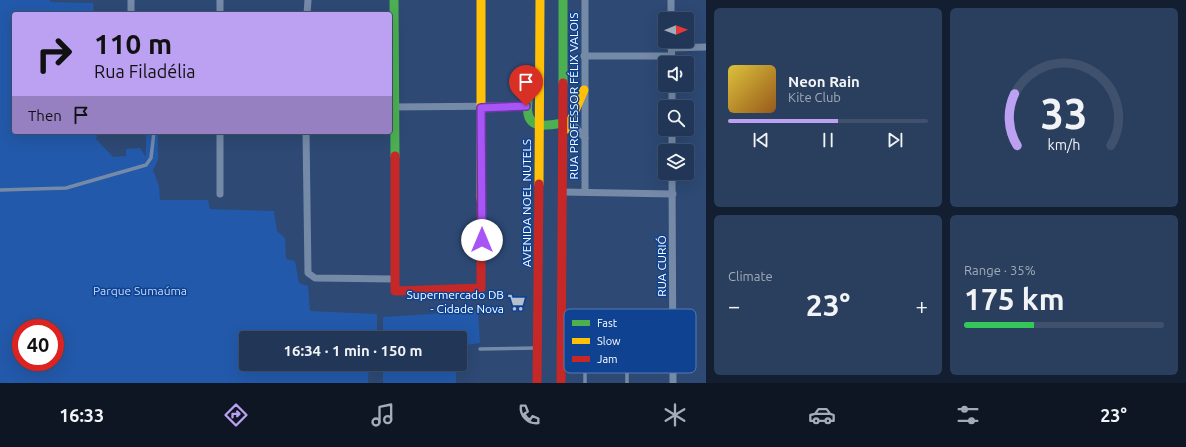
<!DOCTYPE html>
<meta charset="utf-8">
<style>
:root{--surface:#223757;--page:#2a3f5d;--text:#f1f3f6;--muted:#a2acba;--line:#3f516d;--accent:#bca0f2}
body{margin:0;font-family:Ubuntu,sans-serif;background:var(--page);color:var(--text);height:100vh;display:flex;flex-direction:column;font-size:15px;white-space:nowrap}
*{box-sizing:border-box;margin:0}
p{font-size:13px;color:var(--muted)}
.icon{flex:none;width:22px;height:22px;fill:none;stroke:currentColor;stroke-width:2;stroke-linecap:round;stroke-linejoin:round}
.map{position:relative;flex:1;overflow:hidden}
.sheet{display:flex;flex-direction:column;gap:8px;padding:8px;background:#131e30;width:480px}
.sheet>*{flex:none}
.top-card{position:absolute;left:12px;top:12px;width:380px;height:122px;border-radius:4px;box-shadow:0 4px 16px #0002,0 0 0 1px var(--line);background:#bca0f2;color:#111;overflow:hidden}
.needle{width:26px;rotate:89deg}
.buttons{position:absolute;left:658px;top:12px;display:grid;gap:8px}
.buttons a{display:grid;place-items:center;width:36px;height:36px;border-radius:4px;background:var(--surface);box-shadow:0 4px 16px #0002,0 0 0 1px var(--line);font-size:20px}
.speed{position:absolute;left:12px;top:319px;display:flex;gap:8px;font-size:20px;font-weight:700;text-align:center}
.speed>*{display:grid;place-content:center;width:52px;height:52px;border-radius:50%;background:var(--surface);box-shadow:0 4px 16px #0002,0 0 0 1px var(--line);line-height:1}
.speed .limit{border:6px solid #d22;background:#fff;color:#111}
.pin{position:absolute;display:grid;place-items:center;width:34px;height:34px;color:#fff;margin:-41px -17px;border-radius:50% 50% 50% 0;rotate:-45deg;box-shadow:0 0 4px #0007}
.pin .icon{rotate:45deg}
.me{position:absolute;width:44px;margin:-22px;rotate:0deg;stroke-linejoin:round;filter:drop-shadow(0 0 3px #0008)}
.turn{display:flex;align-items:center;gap:14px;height:84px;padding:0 16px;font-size:18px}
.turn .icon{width:52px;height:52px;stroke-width:2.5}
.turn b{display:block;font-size:28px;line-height:34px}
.then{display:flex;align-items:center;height:38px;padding:0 16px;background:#0003;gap:8px;font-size:15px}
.big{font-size:30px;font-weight:700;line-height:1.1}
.sheet .tile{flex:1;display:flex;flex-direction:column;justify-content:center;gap:6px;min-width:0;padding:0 14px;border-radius:6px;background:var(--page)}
.sheet .dial{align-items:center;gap:0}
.dial svg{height:104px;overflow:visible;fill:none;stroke:var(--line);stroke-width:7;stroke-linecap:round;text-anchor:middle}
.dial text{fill:var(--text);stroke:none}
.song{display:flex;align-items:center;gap:12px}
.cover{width:48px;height:48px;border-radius:6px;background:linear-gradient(135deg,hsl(50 70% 55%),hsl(30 70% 35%))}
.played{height:4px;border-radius:2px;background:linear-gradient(90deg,var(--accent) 55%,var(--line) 55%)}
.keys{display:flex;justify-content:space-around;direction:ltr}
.heat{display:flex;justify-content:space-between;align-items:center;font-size:22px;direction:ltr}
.charge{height:6px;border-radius:3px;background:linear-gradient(90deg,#34c759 35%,var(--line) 0)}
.sheet .tiles{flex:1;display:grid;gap:8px;grid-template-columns:repeat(2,1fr)}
.trip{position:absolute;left:239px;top:331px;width:228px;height:40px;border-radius:4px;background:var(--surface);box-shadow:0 4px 16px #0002,0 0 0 1px var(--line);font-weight:700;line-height:40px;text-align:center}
.tab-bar{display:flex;height:64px;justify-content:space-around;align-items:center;background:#0e1623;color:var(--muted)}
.tab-bar .icon{width:28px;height:28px}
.tab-bar .current{color:var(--accent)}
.tab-bar b{font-size:18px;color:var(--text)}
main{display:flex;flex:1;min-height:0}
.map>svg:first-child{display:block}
</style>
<main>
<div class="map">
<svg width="706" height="383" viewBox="0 0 706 383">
<rect width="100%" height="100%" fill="#2d4974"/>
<g fill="#2359aa" fill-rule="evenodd">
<path d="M0 0H50V2L93 3 94 14H14V132H98L96 139 113 157 126 156V149L140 148 146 157V132H158V160L153 170 159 186 160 200H208L210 209 274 211 277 231 285 238 286 259 295 261 299 283 308 286 310 311 377 314V338H246V364H369L368 383H372H0ZM21 328H55V362H21Z"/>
<polygon points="478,311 480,343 460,346 460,338 383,338 383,317"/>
<rect x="383" y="364" width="73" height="19"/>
</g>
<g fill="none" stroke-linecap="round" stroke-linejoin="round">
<g stroke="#758aa7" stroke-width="3.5">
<polyline points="0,190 66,188 146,165 151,158 154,132"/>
<polyline points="585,348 585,383"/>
<polyline points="480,349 537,348"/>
<polyline points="627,350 627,383"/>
</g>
<g stroke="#758aa7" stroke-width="7">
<polyline points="220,0 220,14"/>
<polyline points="585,0 585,191"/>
<polyline points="671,0 671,19"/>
<polyline points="131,14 131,0"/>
<polyline points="307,14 308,0"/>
<polyline points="671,41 672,63"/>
<polyline points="671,48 706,47"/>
<polyline points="584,56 671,56"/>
<polyline points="672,85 672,107"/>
<polyline points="390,107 526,106"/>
<polyline points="571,122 585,138"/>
<polyline points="672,129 672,151"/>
<polyline points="220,132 220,194"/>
<polyline points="306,132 308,273 315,278 394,279"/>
<polyline points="672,173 673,383"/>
<polyline points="562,192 673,194"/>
</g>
<g stroke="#4caf50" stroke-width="9">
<polyline points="394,0 395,156"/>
<path d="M536 73C532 85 517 122 540 125 549 126 562 123 571 122"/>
<polyline points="563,83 563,0"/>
</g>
<g stroke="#ffc107" stroke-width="9">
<polyline points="481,0 481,200"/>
<polyline points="567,129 584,90"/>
<polyline points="539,184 540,0"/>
</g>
<g stroke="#c62828" stroke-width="9">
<polyline points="395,156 395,291 481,288 481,200"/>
<polyline points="537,383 539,184"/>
<polyline points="561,383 563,83"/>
</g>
</g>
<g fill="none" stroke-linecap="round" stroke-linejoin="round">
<defs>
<polyline id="route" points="482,240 481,108 526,106"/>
</defs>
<use href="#route" stroke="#6d37a1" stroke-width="10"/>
<use href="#route" stroke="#a855f7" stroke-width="7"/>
</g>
<defs>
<symbol id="supermarket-bare" viewBox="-9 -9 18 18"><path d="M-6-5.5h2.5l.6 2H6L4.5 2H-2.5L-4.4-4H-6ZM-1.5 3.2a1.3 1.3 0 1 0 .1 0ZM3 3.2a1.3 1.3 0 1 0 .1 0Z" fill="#b6bfce" stroke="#0f4392" stroke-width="2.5" paint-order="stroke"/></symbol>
</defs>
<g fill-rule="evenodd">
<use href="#supermarket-bare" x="504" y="290" width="25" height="25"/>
</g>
<g text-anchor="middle" stroke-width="3" stroke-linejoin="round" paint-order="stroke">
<g font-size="12" fill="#fff" stroke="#0f4392">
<text transform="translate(574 96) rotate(-90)" y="4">RUA PROFESSOR FÉLIX VALOIS</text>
<text transform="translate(527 203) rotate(-90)" y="4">AVENIDA NOEL NUTELS</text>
<text transform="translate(662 266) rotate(-90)" y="4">RUA CURIÓ</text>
</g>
<g font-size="12" fill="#c3dbfe" stroke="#0f4392">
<text x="140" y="295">Parque Sumaúma</text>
</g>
<g font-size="12" fill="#fff" stroke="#0f4392" text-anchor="end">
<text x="504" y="299">Supermercado DB<tspan x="504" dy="14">- Cidade Nova</tspan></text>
</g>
</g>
<rect x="564" y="309" width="132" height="64" rx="6" fill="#0f4392" stroke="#577bb3" stroke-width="1"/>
<rect x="572" y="320" width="18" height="6" fill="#4caf50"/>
<rect x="572" y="338" width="18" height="6" fill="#ffc107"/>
<rect x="572" y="356" width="18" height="6" fill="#c62828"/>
<g font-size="11" fill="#fff">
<text x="597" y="327">Fast</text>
<text x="597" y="345">Slow</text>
<text x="597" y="363">Jam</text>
</g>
</svg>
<div class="buttons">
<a><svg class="needle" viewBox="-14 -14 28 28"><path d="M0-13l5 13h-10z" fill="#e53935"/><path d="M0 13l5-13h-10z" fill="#a2acba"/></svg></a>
<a><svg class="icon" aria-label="sound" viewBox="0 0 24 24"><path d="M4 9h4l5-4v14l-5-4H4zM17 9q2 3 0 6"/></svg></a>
<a><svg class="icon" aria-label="search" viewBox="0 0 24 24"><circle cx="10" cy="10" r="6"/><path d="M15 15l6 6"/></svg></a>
<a><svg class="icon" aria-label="layers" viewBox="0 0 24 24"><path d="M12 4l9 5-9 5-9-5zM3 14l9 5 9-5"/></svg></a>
</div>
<div class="speed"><div class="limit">40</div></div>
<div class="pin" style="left:526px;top:106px;background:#d93025"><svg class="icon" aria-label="arrive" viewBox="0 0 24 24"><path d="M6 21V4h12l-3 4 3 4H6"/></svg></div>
<svg class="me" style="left:482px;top:240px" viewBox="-20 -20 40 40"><circle r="19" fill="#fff"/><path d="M0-13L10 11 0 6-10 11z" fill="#a855f7"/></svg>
<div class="trip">16:34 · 1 min · 150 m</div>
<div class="top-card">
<div class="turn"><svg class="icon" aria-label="right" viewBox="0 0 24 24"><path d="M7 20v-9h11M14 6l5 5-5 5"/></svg><div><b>110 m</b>Rua Filadélia</div></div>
<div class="then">Then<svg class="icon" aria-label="arrive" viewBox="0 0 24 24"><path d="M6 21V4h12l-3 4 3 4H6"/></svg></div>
</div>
</div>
<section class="sheet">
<div class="tiles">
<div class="tile">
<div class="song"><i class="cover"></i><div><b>Neon Rain</b><p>Kite Club</p></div></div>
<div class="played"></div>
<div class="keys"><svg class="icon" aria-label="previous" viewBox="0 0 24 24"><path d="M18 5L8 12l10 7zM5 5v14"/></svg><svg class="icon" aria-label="pause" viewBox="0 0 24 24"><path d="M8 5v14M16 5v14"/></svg><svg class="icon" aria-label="next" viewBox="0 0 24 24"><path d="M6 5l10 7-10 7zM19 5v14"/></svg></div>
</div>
<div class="tile dial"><svg viewBox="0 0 100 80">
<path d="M14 69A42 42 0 1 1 86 69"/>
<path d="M14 69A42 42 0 0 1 12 29" stroke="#bca0f2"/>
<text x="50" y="56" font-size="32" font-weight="700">33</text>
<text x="50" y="72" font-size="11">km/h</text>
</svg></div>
<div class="tile"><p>Climate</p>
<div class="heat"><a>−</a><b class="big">23°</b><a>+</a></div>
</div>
<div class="tile"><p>Range · 35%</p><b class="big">175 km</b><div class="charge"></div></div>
</div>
</section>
</main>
<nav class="tab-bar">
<b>16:33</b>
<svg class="icon current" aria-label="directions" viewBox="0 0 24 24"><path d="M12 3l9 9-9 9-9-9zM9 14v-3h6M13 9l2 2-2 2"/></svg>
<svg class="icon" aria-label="music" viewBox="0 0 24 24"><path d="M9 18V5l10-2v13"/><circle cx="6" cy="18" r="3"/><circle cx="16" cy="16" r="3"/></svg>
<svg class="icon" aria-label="phone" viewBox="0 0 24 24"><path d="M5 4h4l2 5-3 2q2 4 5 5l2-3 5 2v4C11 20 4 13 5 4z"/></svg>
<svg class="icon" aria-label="climate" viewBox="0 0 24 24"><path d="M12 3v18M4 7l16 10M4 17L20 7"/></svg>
<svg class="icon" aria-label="car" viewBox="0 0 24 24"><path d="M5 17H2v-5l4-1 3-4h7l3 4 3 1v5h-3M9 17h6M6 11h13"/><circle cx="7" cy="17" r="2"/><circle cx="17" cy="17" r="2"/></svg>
<svg class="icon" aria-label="filters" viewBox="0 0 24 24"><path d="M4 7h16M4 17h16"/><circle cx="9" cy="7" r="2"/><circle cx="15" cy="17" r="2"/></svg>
<b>23°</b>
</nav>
